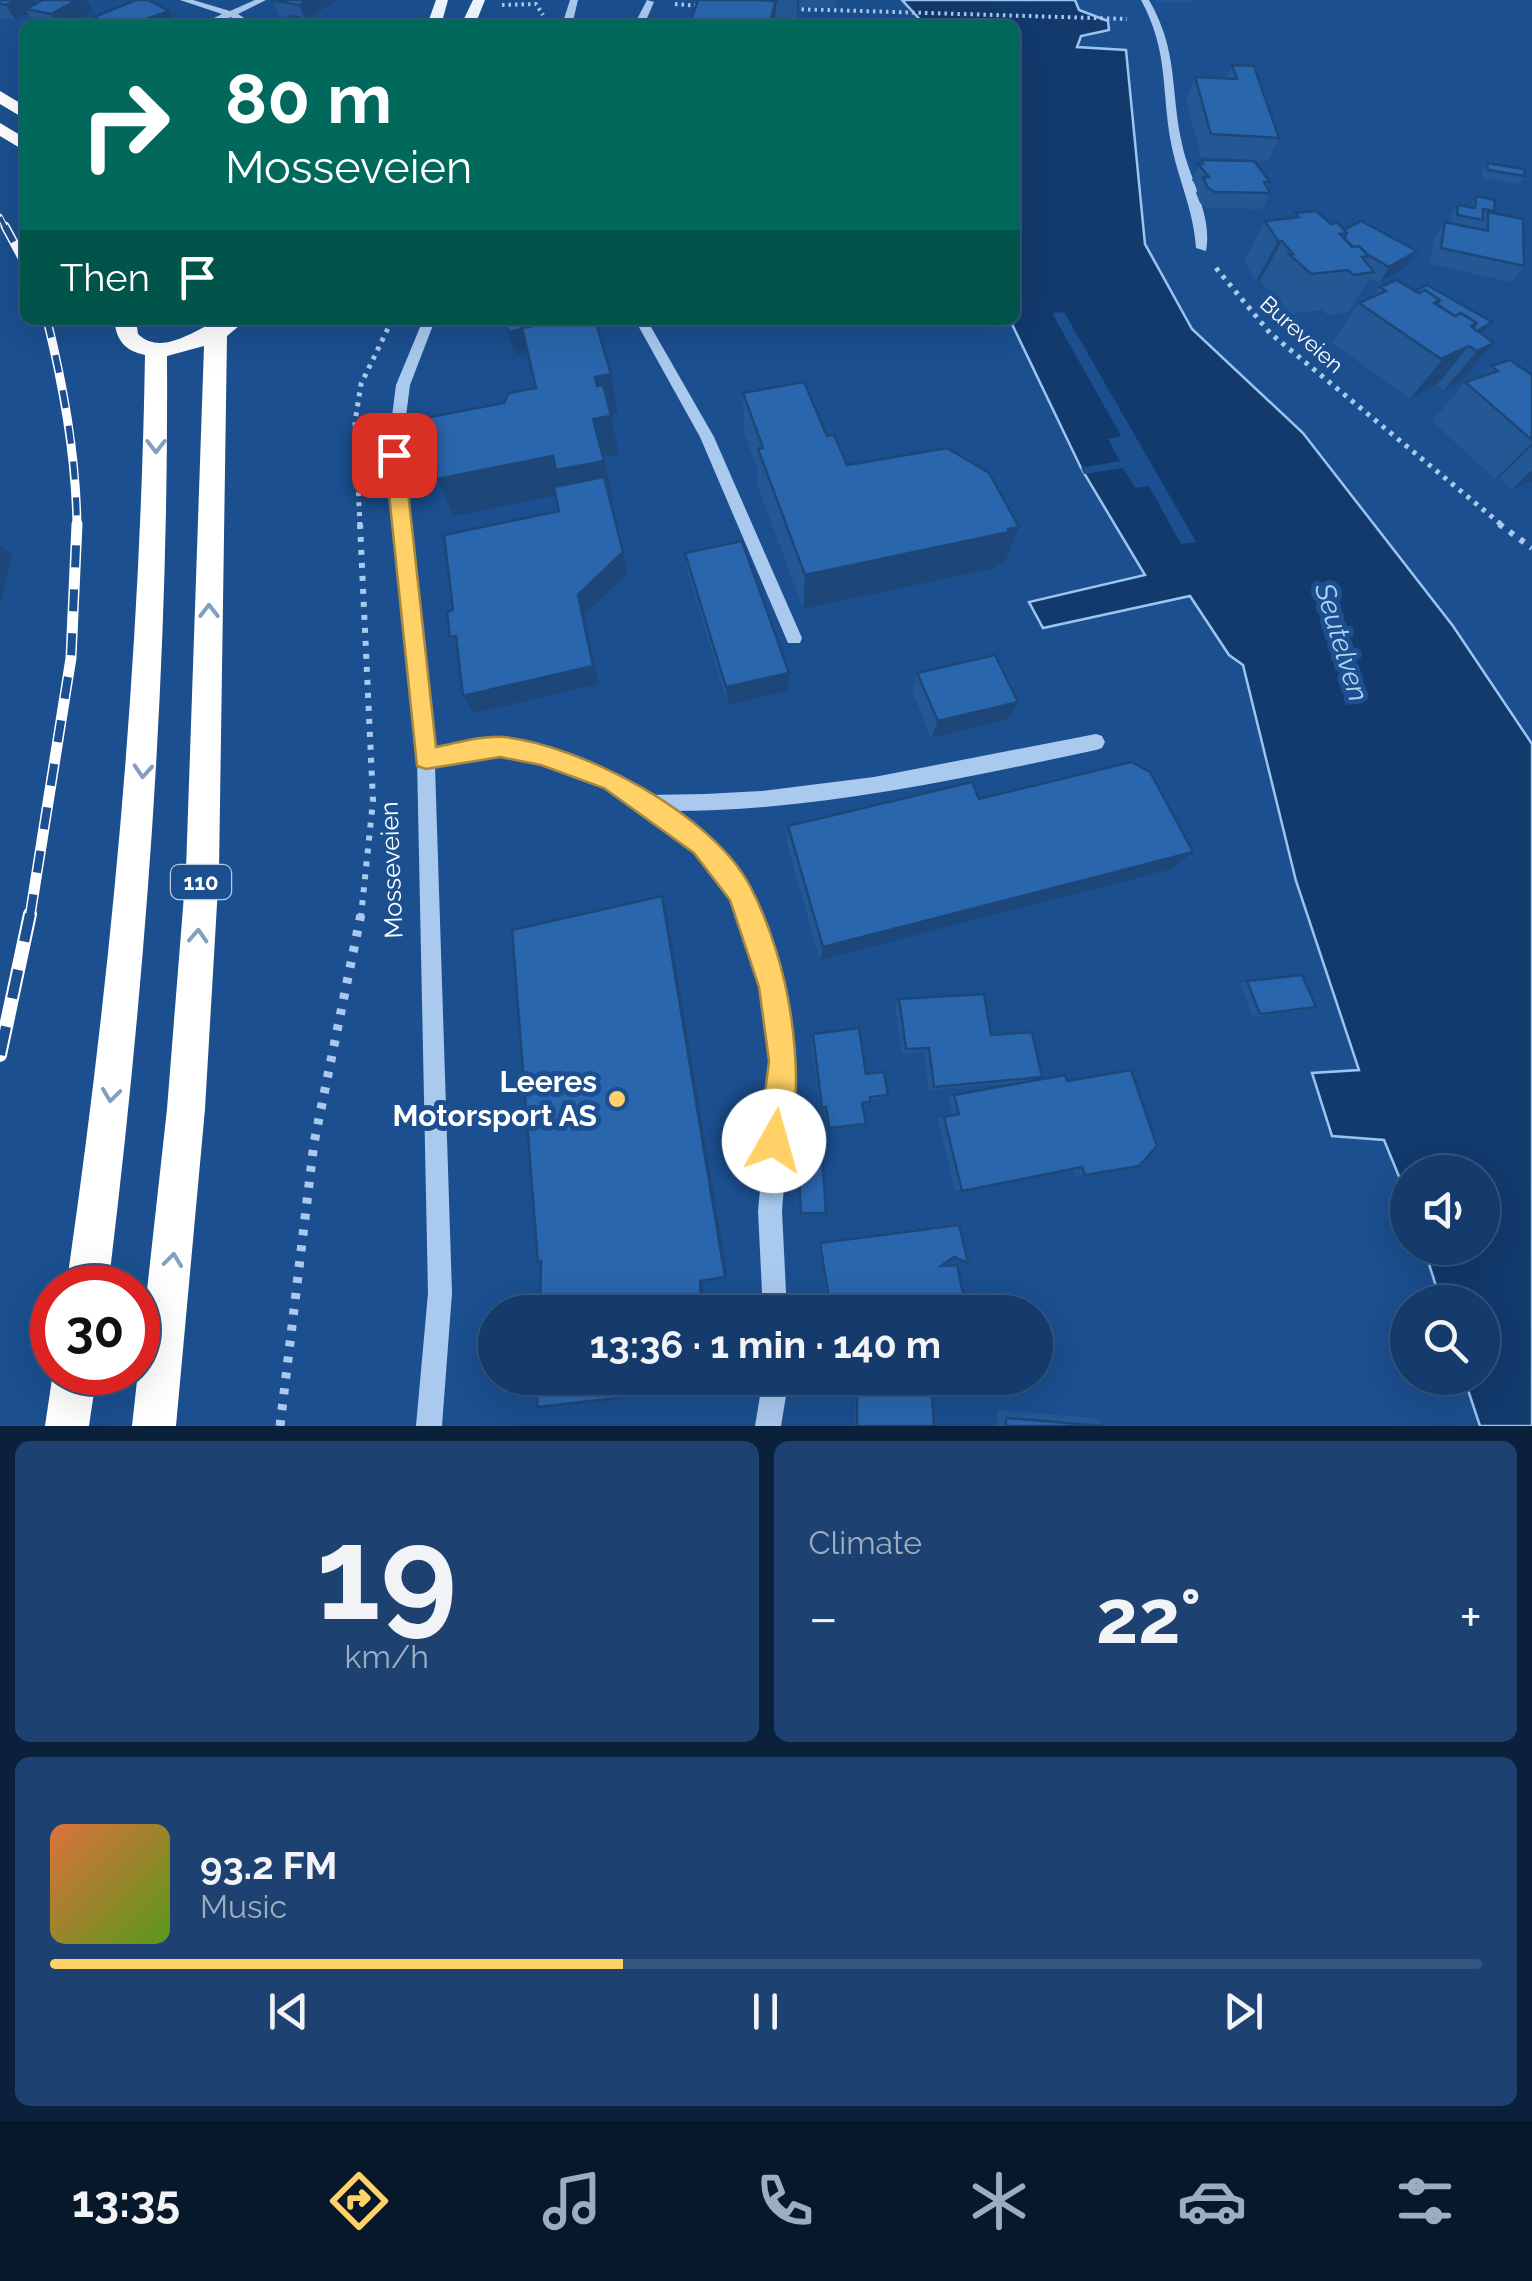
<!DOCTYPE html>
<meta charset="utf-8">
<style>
:root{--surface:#143b6b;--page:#1d4271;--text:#f1f3f6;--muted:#9dadc1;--line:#33557e;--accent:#ffd166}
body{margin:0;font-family:Raleway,sans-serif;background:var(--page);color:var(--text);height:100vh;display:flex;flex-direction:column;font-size:38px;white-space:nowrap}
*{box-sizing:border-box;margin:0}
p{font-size:32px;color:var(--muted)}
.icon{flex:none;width:55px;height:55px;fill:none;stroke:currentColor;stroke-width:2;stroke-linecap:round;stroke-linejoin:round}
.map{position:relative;height:1426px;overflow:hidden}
.sheet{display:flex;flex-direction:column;gap:15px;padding:15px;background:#0b203b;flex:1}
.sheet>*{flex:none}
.guide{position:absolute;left:20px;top:20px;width:1000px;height:305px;border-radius:15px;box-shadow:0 10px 40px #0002,0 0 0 2px var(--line);background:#00695c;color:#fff;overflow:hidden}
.buttons{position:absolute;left:1390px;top:1155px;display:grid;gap:20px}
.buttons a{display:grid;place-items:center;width:110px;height:110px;border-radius:50%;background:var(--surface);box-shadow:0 10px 40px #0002,0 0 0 2px var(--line);font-size:50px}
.speed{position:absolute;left:30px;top:1265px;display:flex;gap:20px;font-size:50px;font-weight:700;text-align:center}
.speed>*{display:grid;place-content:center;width:130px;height:130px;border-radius:50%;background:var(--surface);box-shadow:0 10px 40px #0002,0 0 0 2px var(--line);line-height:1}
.speed .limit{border:15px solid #d22;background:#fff;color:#111}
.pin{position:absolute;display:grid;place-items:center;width:85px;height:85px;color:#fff;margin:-42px;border-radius:20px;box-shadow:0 5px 15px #0006}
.me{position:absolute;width:110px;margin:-55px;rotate:7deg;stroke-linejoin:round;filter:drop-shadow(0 0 8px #0008)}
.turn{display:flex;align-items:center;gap:35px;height:210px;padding:0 40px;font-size:45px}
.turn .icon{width:130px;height:130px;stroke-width:2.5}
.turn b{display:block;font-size:70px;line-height:85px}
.then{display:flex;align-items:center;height:95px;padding:0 40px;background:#0003;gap:20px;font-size:38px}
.big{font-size:75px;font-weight:700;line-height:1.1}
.sheet .widget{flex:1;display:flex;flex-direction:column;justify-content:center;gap:15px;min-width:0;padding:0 35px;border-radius:15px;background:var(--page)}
.sheet .dial{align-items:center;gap:0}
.dial b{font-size:130px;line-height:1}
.song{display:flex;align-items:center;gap:30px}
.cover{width:120px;height:120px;border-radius:15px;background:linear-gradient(135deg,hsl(20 70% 55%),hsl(90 70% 35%))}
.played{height:10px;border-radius:5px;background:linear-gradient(90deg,var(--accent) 40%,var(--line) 40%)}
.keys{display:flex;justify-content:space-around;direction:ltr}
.heat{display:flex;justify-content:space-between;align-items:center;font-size:55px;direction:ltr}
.sheet .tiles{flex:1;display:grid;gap:15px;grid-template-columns:1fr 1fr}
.widget:last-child{grid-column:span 2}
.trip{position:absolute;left:478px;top:1295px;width:575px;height:100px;border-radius:50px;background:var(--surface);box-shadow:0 10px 40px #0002,0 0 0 2px var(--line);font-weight:700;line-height:100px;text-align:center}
.dock{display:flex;height:160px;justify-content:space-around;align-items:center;background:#08182b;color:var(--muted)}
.dock .icon{width:70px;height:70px}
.dock .on{color:var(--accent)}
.dock b{font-size:45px;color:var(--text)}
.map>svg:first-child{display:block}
</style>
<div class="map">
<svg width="1532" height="1426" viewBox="0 0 1532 1426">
<rect width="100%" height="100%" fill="#1b4f8f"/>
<polygon fill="#123a6d" stroke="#9cc4f0" stroke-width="2.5" points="902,0 1075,0 1079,10 1108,21 1109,30 1081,36 1077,47 1126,50 1145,244 1192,329 1303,433 1453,626 1532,744 1532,1426 1480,1426 1464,1378 1482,1378 1482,1302 1441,1302 1424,1248 1482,1248 1482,1172 1408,1172 1407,1196 1384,1140 1332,1136 1312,1073 1359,1070 1296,881 1243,665 1229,655 1190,596 1043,628 1029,602 1145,575 1081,468 1010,320 1015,320 1015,25 925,25"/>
<polygon fill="#1b4f8f" points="1064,312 1196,542 1181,544 1149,486 1135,488 1123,468 1084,474 1081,468 1120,461 1108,439 1121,436 1052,313"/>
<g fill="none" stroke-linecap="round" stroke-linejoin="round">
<g stroke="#a9c9ee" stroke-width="4" stroke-dasharray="2.5 4" stroke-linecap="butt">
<polyline points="675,4 702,6"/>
<polyline points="502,5 536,4 543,15"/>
<polyline points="795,9 1127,19"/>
</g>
<g stroke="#a9c9ee" stroke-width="5" stroke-dasharray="4 6" stroke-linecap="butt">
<polyline points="1216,268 1270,333 1503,526"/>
<polyline points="360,526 355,422 361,384 392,320"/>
</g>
<g stroke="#a9c9ee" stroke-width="6" stroke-dasharray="5 8" stroke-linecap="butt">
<polyline points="360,524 373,801 361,916"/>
<polyline points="1499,524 1532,548"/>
</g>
<polyline stroke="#a9c9ee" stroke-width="9" stroke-dasharray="6 10" stroke-linecap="butt" points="280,1426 314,1143 361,914"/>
<g fill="#a9c9ee" fill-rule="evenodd">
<polygon points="180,0 193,0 230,11 255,0 266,0 238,14 255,25 243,25 231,17 213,25 200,25 222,14"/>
<polygon points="570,0 578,0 572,25 562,25"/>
<polygon points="647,0 654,2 644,25 634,25"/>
<path d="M1141 0H1149C1179 52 1170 90 1182 144 1189 178 1213 216 1206 251L1196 248C1194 211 1178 179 1171 143 1161 88 1169 52 1141 0Z"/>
<path d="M423 320H435L410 385 401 455 434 750 500 739 542 747 618 775 647 795 705 794 761 791 874 777 1096 734 1102 736 1105 742 1102 748 1096 750C956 780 815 811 671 811L710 839 747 885 769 937 792 1028 794 1061 782 1211 787 1312H763L758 1211 772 1061 770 1028 749 937 733 899 696 851 606 787 542 763 500 755 435 766 452 1293 442 1426H416L428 1293 417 759 387 455 396 385Z"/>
<polygon points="635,320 647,320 714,437 802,638 800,643 788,643 700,437"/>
<polygon points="763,1378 789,1378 781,1426 755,1426"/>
</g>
<g fill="#f0f6ff" fill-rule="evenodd">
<polygon points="436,0 448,0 441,25 427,25"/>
<polygon points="473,0 485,0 475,25 461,25"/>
</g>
<g fill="#fff" fill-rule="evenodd">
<polygon points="0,91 25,106 25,119 0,104"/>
<polygon points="0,123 25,138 25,151 0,136"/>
<path d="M114 320H136L138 334C163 358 197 327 221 320 228 318 239 320 246 320L227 336 219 870 205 1109 176 1426H132L167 1109 186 870 204 346 167 356C169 668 146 977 108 1288H66C111 978 140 668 145 355 124 350 117 341 114 320Z"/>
<polygon points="53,1372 97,1372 89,1426 45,1426"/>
</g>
<defs>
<polyline id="rail-far3" points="0,217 6,229"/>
<g id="rail-far2">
<polyline points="5,226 25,263"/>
<path d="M47 320C64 388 76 456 77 526"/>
</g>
<polyline id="rail-far1" points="30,916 71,658 77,524"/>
<polyline id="rail" points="0,1055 30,914"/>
</defs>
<use href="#rail-far3" stroke="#fff" stroke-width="6"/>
<use href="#rail-far2" stroke="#fff" stroke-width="9"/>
<use href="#rail-far1" stroke="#fff" stroke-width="11"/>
<use href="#rail" stroke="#fff" stroke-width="14"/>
<use href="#rail-far3" stroke="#1b4f8f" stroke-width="4" stroke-dasharray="12" stroke-linecap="butt"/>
<use href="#rail-far2" stroke="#1b4f8f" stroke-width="6" stroke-dasharray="18" stroke-linecap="butt"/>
<use href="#rail-far1" stroke="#1b4f8f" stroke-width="8" stroke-dasharray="22" stroke-linecap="butt"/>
<use href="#rail" stroke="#1b4f8f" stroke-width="10" stroke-dasharray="29" stroke-linecap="butt"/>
</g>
<g fill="#245895">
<polygon points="0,0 34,0 36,4 43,0 87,0 93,11 75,21 86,25 39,25 35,24 29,14 15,20 0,18"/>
<polygon points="273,0 338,0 305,20 318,25 279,25 278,23 289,17 278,16"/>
<polygon points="698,0 837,0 836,8 799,7 797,25 689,25"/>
<polygon points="1155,0 1192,0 1191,2 1156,2"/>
<polygon points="169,11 176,25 99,25 94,17"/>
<polygon points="1232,65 1279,138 1268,161 1201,157 1186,99 1195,77 1226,78"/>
<polygon points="1201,160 1270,182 1267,188 1270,193 1262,209 1207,208 1200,203 1196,193 1198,188 1192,180"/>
<polygon points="1487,163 1525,176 1519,184 1483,178 1482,171"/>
<polygon points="1476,196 1494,211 1493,213 1524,266 1511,282 1430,264 1434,238 1445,222 1452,223 1452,213 1458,205 1470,207"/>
<polygon points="1295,213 1331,224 1344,230 1417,251 1406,267 1379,283 1370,278 1348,312 1328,315 1323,310 1287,314 1267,294 1269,291 1260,281 1256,281 1244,261 1265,221 1293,218"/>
<polygon points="1380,287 1415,291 1492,322 1482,335 1494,343 1460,382 1444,390 1437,385 1410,398 1332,343 1359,303 1373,297"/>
<polygon points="1491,366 1532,375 1532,482 1512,489 1499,478 1495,479 1432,421 1465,382 1483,376"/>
<polygon points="743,393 827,436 847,465 1019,527 1005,562 998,564 996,568 803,609 758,486 758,471 744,432"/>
<polygon points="685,553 789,673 788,691 728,705 688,573"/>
<polygon points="917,673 1018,702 1009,719 931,738 912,691"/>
<polygon points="979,799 1193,852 1172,869 820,960 787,844 788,826"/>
<polygon points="1247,981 1316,1007 1307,1010 1253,1017 1240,984"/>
<polygon points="899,999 991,1035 1042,1077 1033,1081 1065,1075 1085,1175 1075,1176 1072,1169 955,1191 938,1119 953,1115 948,1099 954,1095 1033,1081 929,1090 924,1052 902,1054 895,1005"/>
<polygon points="813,1034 866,1074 888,1095 884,1098 870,1100 867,1105 863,1105 866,1124 863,1126 827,1130 824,1110 820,1110 811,1039"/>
<polygon points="953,1224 959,1225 968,1263 954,1257 946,1263 957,1265 967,1312 829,1312 818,1242"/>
<polygon points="855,1385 929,1388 932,1392 934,1426 855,1426"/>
<polygon points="997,1410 1094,1418 1106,1426 998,1426"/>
</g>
<g fill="#1d4779">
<polygon points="17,0 34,0 39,9 26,9 29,14 15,20 6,5"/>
<polygon points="77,0 87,0 93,11 68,25 58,25 51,14"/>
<polygon points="308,0 338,0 305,20 299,5"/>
<polygon points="797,0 799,0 797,25"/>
<polygon points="776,1 775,25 769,25"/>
<polygon points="169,11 176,25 133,24"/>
<polygon points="123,19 126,25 110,24"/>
<polygon points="1278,241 1282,241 1260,281 1256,281"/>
<polygon points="1417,251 1406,267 1379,283 1389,267"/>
<polygon points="579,320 596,341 515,355 508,332"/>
<polygon points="1492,322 1479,338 1469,336"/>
<polygon points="1477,323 1469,346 1437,385 1410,398 1471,326"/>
<polygon points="1494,343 1460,382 1444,390 1477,351"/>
<polygon points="611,374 618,413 603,416 595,377"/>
<polygon points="611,416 619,454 602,457 593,419"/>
<polygon points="1532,443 1532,446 1499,478 1495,479"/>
<polygon points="553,456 604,461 613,498 567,507 563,494 454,516 437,479"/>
<polygon points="1532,470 1532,482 1512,489"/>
<polygon points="1019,527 1005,562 998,564 996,568 803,609 805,575"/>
<polygon points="0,545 12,555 0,606"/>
<polygon points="623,552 628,573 584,615 599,684 474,713 463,696 578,595"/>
<polygon points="789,673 788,691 728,705 726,687"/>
<polygon points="1018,702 1009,719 931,738 938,721"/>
<polygon points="1193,852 1172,869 820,960 823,947"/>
<polygon points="662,896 666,908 727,1273 725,1277"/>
<polygon points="703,1277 704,1312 701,1312 700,1281"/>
</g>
<g fill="#2a66ad" stroke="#1d4779" stroke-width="2.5">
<polygon points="0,0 17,0 6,5 0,4"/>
<polygon points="43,0 77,0 51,14 26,9"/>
<polygon points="136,0 148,0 169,11 133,24 123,19 110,24 94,17"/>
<polygon points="273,0 308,0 299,5"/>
<polygon points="698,0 756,0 776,1 769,25 689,25"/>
<polygon points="293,16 318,25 284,25 278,23"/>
<polygon points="67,19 84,23 81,25 56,25"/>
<polygon points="1232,65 1254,66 1279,138 1211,134 1195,77 1237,79"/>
<polygon points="1201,160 1254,161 1270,182 1264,182 1270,193 1215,192 1207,187 1203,177 1209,177 1198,164 1203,164"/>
<polygon points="1487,163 1524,169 1525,176 1488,170"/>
<polygon points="1476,196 1495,200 1494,211 1483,209 1483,220 1457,215 1458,205 1475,208"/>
<polygon points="1316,211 1331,224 1338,223 1347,233 1340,234 1352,247 1359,246 1369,256 1362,257 1374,272 1353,275 1348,270 1311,274 1289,254 1293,254 1282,241 1278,241 1265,221 1299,217 1295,213"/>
<polygon points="1488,212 1523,219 1524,266 1441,248 1445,222 1488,231"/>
<polygon points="1361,221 1417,251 1389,267 1367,254 1359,246 1354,247 1351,245 1344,238 1347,233 1344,230"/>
<polygon points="1396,280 1419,293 1425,290 1440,300 1434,303 1455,316 1461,313 1477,323 1471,326 1494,343 1477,351 1469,346 1441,359 1359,303 1386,291 1380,287"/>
<polygon points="1427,285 1492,322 1477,331 1473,328 1477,323 1461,313 1455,316 1437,304 1440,300 1425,290 1419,293 1415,291"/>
<polygon points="506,320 566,320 508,332"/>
<polygon points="566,320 595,320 611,374 595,377 597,386 603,385 611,416 593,419 604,461 556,470 553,456 437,479 430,417 504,403 509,393 536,388 522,328"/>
<polygon points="1510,360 1532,375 1532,440 1465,382 1498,371 1491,366"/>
<polygon points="804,382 827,436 834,435 847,465 947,448 989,473 1019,527 1008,529 1009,532 805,575 758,449 763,448 743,393"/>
<polygon points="604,477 623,552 578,595 593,666 463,696 456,636 450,637 447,612 453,610 444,535 559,511 554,487"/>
<polygon points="742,541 789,673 726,687 685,553"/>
<polygon points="995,655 1018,702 938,721 917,673"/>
<polygon points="1131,762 1150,772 1193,852 823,947 788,826 972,782 979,799"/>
<polygon points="662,896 725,1277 700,1281 701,1312 540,1312 541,1261 538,1263 512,930"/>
<polygon points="1302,975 1316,1007 1260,1014 1247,981"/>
<polygon points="984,994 991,1035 1032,1032 1042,1077 934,1087 929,1048 906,1049 899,999"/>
<polygon points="859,1028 866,1074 884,1072 888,1095 870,1097 870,1102 862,1103 866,1124 829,1128 826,1107 822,1108 813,1034"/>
<polygon points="1131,1070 1157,1146 1139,1166 1085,1175 1082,1167 962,1191 944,1117 959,1114 954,1095 1065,1075 1067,1081"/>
<polygon points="822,1153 826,1213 801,1213 798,1154"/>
<polygon points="959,1225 968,1263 954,1257 941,1266 957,1265 967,1312 831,1312 820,1243"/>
<polygon points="538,1378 703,1378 703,1380 617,1390 617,1398 537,1407"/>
<polygon points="857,1388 932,1392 934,1426 857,1426"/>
<polygon points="1006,1418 1103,1426 1006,1426"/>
</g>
<defs><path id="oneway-chevron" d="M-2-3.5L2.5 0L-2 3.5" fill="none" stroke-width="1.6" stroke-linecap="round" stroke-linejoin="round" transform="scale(2.5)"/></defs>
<g stroke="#829ec1">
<use href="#oneway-chevron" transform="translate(156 446) rotate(90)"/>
<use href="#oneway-chevron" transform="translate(209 611) rotate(-90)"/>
<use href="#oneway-chevron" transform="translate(143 771) rotate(94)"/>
<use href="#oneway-chevron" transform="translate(198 936) rotate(-87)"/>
<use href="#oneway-chevron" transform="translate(111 1095) rotate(97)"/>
<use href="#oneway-chevron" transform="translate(173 1260) rotate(-83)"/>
</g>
<path fill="#ffd166" stroke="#a68842" stroke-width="2.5" d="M394 448 404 455 436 747C457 743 483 735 504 737 583 746 712 814 750 886 770 924 785 974 791 1016 797 1058 801 1111 784 1151L774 1155 764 1151 759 1141 769 1061 759 987 730 900 694 853 604 788 541 765 500 757 426 769 417 766 385 455Z"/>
<circle fill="#ffd166" stroke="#1b4f8f" stroke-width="4" cx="617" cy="1099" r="10"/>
<g text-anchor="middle" stroke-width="10" stroke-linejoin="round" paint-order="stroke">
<g font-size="22" fill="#fff" stroke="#1b4f8f">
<text transform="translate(1302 334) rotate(42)" y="8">Bureveien</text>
</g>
<rect fill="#1b4f8f" stroke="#bbcadd" stroke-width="2.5" x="171" y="865" width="60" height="34" rx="8"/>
<g font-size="22" font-weight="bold" fill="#fff">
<text x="201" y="890">110</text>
</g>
<g font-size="25" fill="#fff" stroke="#1b4f8f">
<text transform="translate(391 870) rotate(-92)" y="9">Mosseveien</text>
</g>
<g font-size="28" font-style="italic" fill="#b5d3f5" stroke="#1b4f8f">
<text transform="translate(1342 642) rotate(73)" y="10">Seutelven</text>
</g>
<g font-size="30" font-weight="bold" fill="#fff" stroke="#1b4f8f" text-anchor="end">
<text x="597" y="1092">Leeres<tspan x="597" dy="34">Motorsport AS</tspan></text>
</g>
</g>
</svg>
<div class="buttons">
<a><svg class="icon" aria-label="sound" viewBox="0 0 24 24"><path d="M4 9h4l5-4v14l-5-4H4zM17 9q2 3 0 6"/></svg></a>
<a><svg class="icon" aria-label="search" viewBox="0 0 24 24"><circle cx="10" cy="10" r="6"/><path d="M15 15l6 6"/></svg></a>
</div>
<div class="speed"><div class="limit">30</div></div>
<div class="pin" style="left:394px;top:455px;background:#d93025"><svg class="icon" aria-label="arrive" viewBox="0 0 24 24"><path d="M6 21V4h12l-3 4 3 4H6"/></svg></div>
<svg class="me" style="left:774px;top:1141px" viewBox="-20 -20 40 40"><circle r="19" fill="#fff"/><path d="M0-13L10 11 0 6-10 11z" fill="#ffd166"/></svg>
<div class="trip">13:36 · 1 min · 140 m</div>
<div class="guide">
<div class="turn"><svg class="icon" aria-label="right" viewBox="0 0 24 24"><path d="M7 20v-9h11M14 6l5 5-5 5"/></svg><div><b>80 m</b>Mosseveien</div></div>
<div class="then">Then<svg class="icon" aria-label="arrive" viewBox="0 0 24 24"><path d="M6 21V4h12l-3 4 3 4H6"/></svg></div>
</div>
</div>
<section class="sheet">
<div class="tiles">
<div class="widget dial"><b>19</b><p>km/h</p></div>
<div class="widget"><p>Climate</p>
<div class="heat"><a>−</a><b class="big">22°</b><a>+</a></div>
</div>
<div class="widget">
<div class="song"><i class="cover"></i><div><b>93.2 FM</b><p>Music</p></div></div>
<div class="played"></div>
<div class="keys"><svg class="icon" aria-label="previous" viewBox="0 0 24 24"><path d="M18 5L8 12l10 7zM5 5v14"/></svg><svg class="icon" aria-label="pause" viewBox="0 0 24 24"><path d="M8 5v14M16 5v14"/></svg><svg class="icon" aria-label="next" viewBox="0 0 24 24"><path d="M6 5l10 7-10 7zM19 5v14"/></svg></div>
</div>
</div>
</section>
<nav class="dock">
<b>13:35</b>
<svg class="icon on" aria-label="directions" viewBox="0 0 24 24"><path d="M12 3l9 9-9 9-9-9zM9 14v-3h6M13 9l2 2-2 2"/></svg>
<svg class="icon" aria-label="music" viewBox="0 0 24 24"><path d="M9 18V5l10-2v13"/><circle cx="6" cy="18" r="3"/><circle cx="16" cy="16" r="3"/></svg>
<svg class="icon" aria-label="phone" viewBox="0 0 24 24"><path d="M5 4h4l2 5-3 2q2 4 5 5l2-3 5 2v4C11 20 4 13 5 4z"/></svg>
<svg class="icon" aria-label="climate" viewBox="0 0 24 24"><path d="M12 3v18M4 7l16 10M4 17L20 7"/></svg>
<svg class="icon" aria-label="car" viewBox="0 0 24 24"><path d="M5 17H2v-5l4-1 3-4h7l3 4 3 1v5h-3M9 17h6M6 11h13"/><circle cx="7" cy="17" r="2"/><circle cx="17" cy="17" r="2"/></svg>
<svg class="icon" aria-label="filters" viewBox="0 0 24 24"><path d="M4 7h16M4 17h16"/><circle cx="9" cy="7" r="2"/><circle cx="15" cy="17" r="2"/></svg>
</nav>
